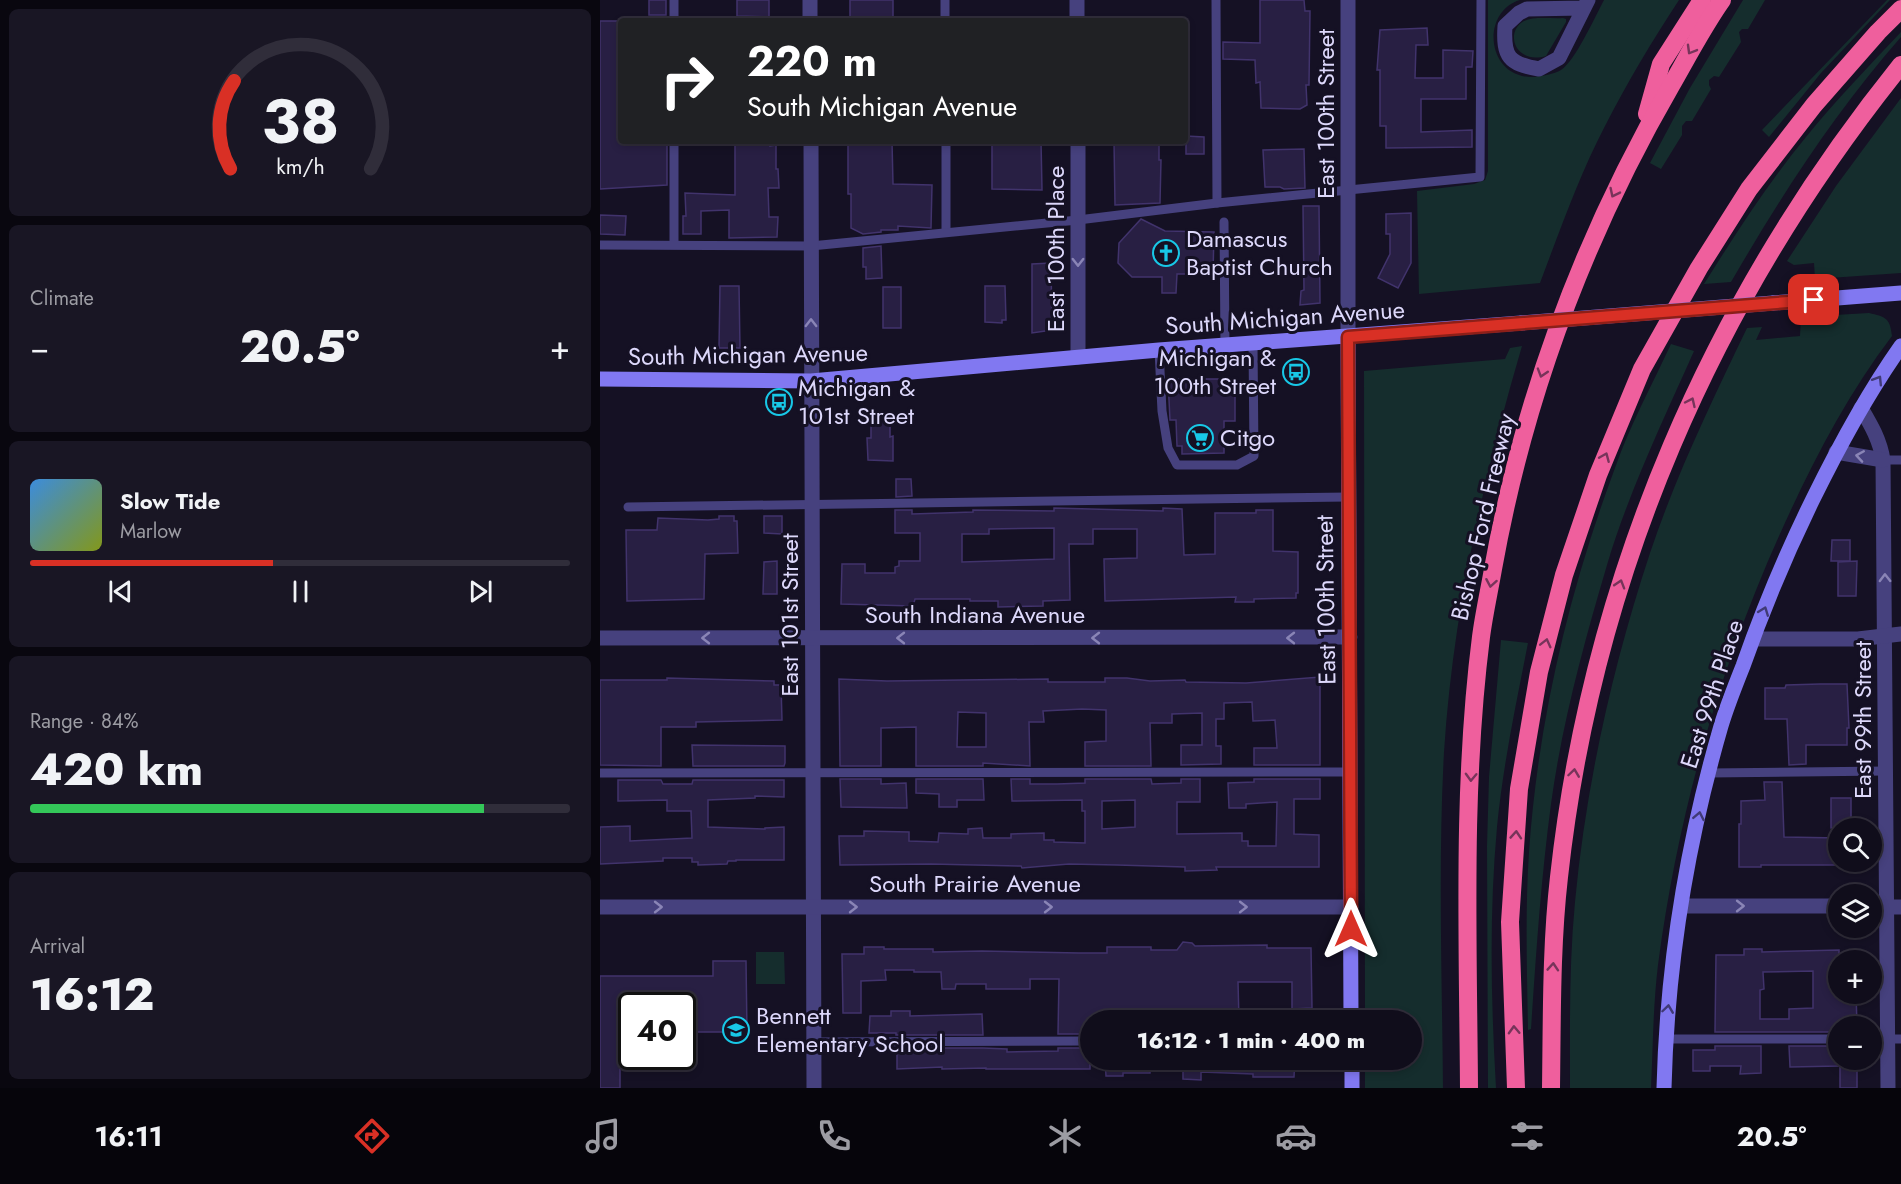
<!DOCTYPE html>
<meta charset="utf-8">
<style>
:root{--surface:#100d1b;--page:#191624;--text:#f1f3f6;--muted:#9c9ca3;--line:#302d3a;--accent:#d93025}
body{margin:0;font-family:Jost,sans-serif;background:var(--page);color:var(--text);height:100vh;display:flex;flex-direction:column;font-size:22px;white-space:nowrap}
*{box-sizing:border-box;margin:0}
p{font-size:20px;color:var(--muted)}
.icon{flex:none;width:33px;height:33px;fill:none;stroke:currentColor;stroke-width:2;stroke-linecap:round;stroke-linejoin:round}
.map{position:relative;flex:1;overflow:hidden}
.sheet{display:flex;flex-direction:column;gap:9px;padding:9px;background:#09070f;width:600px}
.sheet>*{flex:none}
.top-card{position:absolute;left:18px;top:18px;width:570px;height:126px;border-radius:6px;box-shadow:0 3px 9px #0003,0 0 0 2px var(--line);background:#202124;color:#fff;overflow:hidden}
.controls{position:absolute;left:1228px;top:818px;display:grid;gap:12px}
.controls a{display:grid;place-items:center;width:54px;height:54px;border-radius:50%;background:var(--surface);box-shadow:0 3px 9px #0003,0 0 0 2px var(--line);font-size:30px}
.speed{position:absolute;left:18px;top:992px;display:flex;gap:12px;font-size:30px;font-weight:700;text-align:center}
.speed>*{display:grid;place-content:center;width:78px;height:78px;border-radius:50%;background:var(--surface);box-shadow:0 3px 9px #0003,0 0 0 2px var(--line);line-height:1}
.speed .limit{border:3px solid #111;border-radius:9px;background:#fff;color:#111}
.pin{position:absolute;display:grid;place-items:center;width:51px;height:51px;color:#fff;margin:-26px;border-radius:12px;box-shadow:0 3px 9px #0006}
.me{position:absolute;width:66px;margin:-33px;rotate:0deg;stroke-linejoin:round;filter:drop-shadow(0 0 4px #0008)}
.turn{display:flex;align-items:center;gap:21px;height:126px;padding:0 30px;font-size:27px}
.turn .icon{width:78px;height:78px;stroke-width:2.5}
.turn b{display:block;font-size:42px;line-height:51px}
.big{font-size:45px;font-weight:800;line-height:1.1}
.sheet .widget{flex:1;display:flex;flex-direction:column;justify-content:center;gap:9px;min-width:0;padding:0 21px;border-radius:9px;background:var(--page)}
.sheet .dial{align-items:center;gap:0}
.dial svg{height:156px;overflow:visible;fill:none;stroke:var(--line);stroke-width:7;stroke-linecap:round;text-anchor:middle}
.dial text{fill:var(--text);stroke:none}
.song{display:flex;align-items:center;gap:18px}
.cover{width:72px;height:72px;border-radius:9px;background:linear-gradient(135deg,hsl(210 70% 55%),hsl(70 70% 35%))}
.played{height:6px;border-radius:3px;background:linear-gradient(90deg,var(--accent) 45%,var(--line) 45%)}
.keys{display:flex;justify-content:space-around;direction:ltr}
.heat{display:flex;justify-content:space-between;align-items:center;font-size:33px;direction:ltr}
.charge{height:9px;border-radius:4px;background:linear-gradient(90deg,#34c759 84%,var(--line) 0)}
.trip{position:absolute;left:480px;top:1010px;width:342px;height:60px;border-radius:30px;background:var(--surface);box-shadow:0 3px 9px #0003,0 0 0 2px var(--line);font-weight:800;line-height:60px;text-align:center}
.tabs{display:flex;height:96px;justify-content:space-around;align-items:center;background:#06050b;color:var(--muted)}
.tabs .icon{width:42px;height:42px}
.tabs .active{color:var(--accent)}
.tabs b{font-size:27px;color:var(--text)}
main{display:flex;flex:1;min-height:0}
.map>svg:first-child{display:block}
</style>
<main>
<section class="sheet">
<div class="widget dial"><svg viewBox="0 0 100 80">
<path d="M14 69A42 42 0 1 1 86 69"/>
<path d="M14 69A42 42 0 0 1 16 24" stroke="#d93025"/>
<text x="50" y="56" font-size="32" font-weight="700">38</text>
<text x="50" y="72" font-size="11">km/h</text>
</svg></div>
<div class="widget"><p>Climate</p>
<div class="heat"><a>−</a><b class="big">20.5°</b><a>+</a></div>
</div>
<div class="widget">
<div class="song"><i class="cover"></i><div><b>Slow Tide</b><p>Marlow</p></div></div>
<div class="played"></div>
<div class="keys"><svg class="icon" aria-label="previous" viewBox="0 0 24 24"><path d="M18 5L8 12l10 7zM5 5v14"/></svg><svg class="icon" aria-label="pause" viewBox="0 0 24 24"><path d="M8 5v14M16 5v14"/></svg><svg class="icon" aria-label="next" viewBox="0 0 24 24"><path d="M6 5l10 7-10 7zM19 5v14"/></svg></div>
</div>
<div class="widget"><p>Range · 84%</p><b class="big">420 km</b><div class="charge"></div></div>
<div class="widget"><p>Arrival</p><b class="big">16:12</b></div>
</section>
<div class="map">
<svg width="1301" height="1088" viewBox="0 0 1301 1088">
<rect width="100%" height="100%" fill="#151124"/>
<g fill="#152d2d">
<path d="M888 0H920C880 12 886 79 934 77 942 76 954 74 961 70 975 61 995 17 1004 0H1079C1052 41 1027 83 1005 126 979 176 960 230 940 283L819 294 817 191 874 184 885 180 888 171Z"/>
<polygon points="1143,0 1165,0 1148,29 1142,29 1139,32 1141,42 1119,77 1114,76 1109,80 1109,85 1111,89 1092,121 1086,121 1082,126 1082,135 1061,169 1050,163 1090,88"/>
<polygon points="1287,0 1290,0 1221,73 1169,137 1162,130"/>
<path d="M963 18 966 19V22L946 56C915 65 904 32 924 21 934 16 952 19 963 18Z"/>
<path d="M1301 32V37C1235 112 1181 196 1131 282L1104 284C1136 233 1168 183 1206 137 1236 100 1269 66 1301 32Z"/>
<polygon points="1301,98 1301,273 1215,279 1214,263 1194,265 1187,261 1236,186"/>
<path d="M1269 313C1285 317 1290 317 1292 336 1248 394 1214 459 1184 525 1120 665 1078 813 1058 965 1053 1006 1053 1047 1051 1088H970C970 1026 969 964 975 902 986 784 1013 665 1050 553 1076 475 1112 401 1147 328L1162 327 1156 340 1200 336 1201 317Z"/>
<path d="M1071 344 1094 351C1063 421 1029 491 1007 565 984 643 962 723 951 804 941 879 936 954 931 1029L928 1030C927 971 925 911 929 852 938 721 969 591 1015 468 1030 425 1052 385 1071 344Z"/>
<path d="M922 346C883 478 853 614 844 752 838 863 842 976 843 1088H765V1059H812V1020H765L764 371 905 359 910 348Z"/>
<path d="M901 640 928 643C916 704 903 765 897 827 889 914 891 1002 896 1088H888L887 846 889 777Z"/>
<polygon points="156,952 184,952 185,984 156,984"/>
</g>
<g fill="#281f43" stroke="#41336c" stroke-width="1.5" fill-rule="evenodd">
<rect x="49" y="0" width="17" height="15"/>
<polygon points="137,0 169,0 169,17 137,16"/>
<rect x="250" y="0" width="43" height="21"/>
<polygon points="660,0 704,0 705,11 710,11 709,85 706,85 707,105 700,109 661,108 660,82 656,83 655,60 623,59 623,42 660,43"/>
<polygon points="0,21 21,21 19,70 21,70 21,142 67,144 67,185 0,189"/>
<polygon points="827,28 828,45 816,45 815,78 843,78 843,50 873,51 872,67 866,67 866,99 821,99 821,132 872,130 872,147 786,148 786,126 780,126 780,70 777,70 780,30"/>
<polygon points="586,136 604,137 604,154 586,154"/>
<polygon points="248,141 292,141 293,184 332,185 331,228 298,226 298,230 281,230 281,232 263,234 251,228 251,194 248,194"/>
<polygon points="392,141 441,141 442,190 392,189"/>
<polygon points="514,141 559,141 559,160 561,160 560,203 515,205"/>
<polygon points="170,144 170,146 176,145 176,169 178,169 179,188 168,188 169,217 178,217 177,237 129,238 129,210 101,211 101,234 83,234 83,216 86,216 85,193 135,195 135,145"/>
<polygon points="704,149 705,188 684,189 680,187 665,187 663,150"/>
<polygon points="703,206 719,206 720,303 700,305 701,291 704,290"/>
<polygon points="811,213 811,263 798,288 778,278 790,254 790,234 786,234 786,214"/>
<polygon points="0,215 26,216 25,235 0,234"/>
<polygon points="541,219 565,231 614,232 613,274 577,274 576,293 562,293 562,277 532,277 518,263 519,243"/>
<polygon points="281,246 282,278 266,279 266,267 263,267 263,248"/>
<polygon points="451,263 452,330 432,333 432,264"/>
<polygon points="120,286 139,286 140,348 119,348"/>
<polygon points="385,286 405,286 406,320 402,320 402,323 385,322"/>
<rect x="283" y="287" width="18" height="41"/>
<polygon points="568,379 635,379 635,421 624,421 624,453 582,454 582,446 577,446 576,420 570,420"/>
<polygon points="271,413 290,413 290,437 293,436 293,461 268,460 267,438 271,438"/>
<polygon points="296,479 311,479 312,496 296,497"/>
<path d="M454 508 563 511V508L582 509 584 555 615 554V513H656V510H673V551L698 552V593H696V598L654 599V602H635L636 597 505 601 504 559 537 558V529H493V544H469L470 600 443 601V606L398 607V601H370V599H315L313 606 241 604 242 564H265V573H295V567L299 566V561H320V533H295V510H312V514L373 512V510L454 511ZM454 528V559L362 562V534H389V529Z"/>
<polygon points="119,516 134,516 134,521 137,521 138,553 105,554 104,599 27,601 26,530 57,530 58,518 108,520 119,519"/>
<polygon points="164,516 182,516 182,534 164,533"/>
<polygon points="1232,540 1250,540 1250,561 1231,561"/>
<polygon points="177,561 177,594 163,594 164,562"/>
<polygon points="1257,561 1256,596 1238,596 1238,562"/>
<path d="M720 677V765H654V748H677L675 720 653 721 652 702 624 703V719H616V746H621V764L581 765V745H602V713L572 714V723H550L551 766H485V742L506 741V710L482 709 443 711 444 722H429L430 766 383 763V766H316V727L281 728V766H240V764L239 679 287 681 448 679V682H505V678H527L550 681 585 680 586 682 646 683ZM358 712 386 713V747H357Z"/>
<polygon points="67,678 174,681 174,685 181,685 182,720 96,722 96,727 61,727 61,766 0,765 0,680 67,680"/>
<polygon points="1220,684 1247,684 1249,728 1247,728 1247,745 1206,745 1206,764 1189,765 1187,719 1165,719 1165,688 1185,688 1186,685"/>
<polygon points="92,745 185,746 185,763 184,766 93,766"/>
<polygon points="240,779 281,779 281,784 306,783 307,808 241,807"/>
<polygon points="316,779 383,779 384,800 357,800 357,807 339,807 339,794 316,793"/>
<path d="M411 779H430V784H457L485 783V779H551L552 784 581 783V779H600V802H577V834L642 833V841H648V846H676L677 802 646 804V808H629L628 783 654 782V779H720V799H694V834L719 835V867H616L617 870 585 871V867L517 865 469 864 422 868 421 866 331 864 240 865 239 836H264V831L309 832V841L338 842 339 833 368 834V829L382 828 383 838H411V834L444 833V840H454V842L485 843V811H482V800L412 801ZM535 800V827L502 829V801Z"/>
<polygon points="18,780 61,780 63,784 92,784 93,780 184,780 184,797 155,796 155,798 108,800 108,827 165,829 165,828 184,827 184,860 136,860 136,861 128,861 127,864 98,865 98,862 92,862 92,858 63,858 63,861 0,864 0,827 30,826 30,841 92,838 91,811 67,811 67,800 18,801"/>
<polygon points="1164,782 1182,782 1184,837 1239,838 1239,865 1161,865 1161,867 1139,867 1139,824 1141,824 1141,801 1165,800"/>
<rect x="1231" y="798" width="20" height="30"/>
<polygon points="583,942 592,943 595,946 667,945 667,948 711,948 712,1008 692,1009 692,982 638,982 639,1020 490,1020 490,1034 458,1034 459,979 430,979 430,989 386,989 386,984 356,984 355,989 342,989 341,972 314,972 314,970 285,970 286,980 261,981 261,1013 243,1013 242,954 264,954 264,947 284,947 284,949 333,949 333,952 382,951 479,953 507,953 507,947 551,947 551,950 577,950"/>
<path d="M1144 949H1162V952L1239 950V993H1256L1257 1026H1239V1032H1115L1116 955H1144ZM1213 971V1008L1189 1009V1019H1160V990L1164 989 1163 972Z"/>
<polygon points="113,961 146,961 147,1032 82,1032 82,1005 32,1005 32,1069 20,1069 20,1088 0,1088 0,976 113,976"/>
<polygon points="291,1011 310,1011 310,1016 382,1014 383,1035 296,1035 296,1033 269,1033 270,1016 291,1016"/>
<polygon points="1115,1046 1161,1046 1161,1073 1140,1074 1141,1066 1110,1066 1110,1071 1093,1071 1093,1050 1115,1050"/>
<polygon points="1189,1046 1239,1046 1239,1066 1190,1067"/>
<polygon points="297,1048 383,1048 407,1049 407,1052 458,1051 458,1048 490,1048 490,1069 386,1069 386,1068 342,1069 342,1067 297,1069"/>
<polygon points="505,1059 550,1059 550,1073 523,1073 523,1076 506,1076"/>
<polygon points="583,1059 695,1059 694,1077 653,1077 653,1074 601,1072 601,1080 583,1079"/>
<rect x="1240" y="1059" width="17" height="29"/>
</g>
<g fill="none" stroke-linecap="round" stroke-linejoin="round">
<g stroke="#46417e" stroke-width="9">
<polyline points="345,0 345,21"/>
<polyline points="616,0 617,203"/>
<polyline points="74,21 74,0"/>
<polyline points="346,141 346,232"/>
<polyline points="624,222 625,346"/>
<polyline points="74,244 74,141"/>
<polyline points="0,245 211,246 478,220 617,203 880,177 881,0"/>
<polyline points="559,350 562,411 568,448 577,465 637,465 654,456 653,344"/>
<polyline points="1283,460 1301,460"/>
<polyline points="28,507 748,497"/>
<polyline points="0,773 750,772"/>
<polyline points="1109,773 1286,771"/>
<polyline points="1065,1039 1239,1039"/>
<polyline points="1272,1039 1301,1039"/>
<polyline points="214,1042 490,1041"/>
</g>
<g stroke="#46417e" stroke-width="15">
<polyline points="210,0 210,21"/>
<polyline points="477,0 477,21"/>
<path d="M983 8 927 9 919 13 905 26C903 57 909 64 939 69L959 58 988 0"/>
<polyline points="211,141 214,1088"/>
<polyline points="478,141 478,357"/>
<polyline points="748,337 748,0"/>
<path d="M1261 408C1271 425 1280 440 1283 460L1288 1088"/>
<polyline points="1236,452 1283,460"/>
<polyline points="0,638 750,637"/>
<polyline points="1153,639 1258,639 1301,634"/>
<polyline points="1082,906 1239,906"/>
<polyline points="0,907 751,907"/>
<polyline points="1272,907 1301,907"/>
</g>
<g stroke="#8178f1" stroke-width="15">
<polyline points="1173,303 1301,293"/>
<polyline points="748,337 751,1020"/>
<polyline points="0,379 211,381 559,350 921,323"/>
<polyline points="752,1059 752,1088"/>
<path d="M1064 1088C1067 967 1087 843 1121 726 1127 706 1135 686 1143 666 1163 609 1186 554 1213 499 1239 446 1267 394 1301 346"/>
</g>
<g stroke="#ef5f9d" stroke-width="18">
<polyline points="1047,114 1061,64 1102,0"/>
<path d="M869 1088C868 938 862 786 881 637 884 614 889 592 893 569 924 396 984 236 1072 84 1088 56 1103 27 1122 0"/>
<polyline points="916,1088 910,922 919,789 939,672 964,575 998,475 1042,369 1099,268 1149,189 1214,105 1278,32 1301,9"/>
<path d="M951 1088C952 1018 951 947 959 877 992 576 1112 300 1301 65"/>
</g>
<polyline stroke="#8178f1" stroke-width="15" points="921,323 1173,303"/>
</g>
<defs><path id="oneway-chevron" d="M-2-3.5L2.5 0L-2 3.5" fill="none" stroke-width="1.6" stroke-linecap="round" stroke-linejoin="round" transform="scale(1.5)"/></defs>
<g stroke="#77345a">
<use href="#oneway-chevron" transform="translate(1091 50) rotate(120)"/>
<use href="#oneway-chevron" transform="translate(1014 193) rotate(116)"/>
<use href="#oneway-chevron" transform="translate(942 373) rotate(107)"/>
<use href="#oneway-chevron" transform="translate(1091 402) rotate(-65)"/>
<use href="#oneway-chevron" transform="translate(1005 457) rotate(-67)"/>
<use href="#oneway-chevron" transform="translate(891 583) rotate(100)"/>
<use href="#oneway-chevron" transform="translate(1020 584) rotate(-73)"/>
<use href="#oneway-chevron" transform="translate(946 643) rotate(-76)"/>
<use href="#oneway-chevron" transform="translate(974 773) rotate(-82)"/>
<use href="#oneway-chevron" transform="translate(871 777) rotate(92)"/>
<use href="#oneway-chevron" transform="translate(916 835) rotate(-86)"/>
<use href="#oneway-chevron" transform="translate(953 967) rotate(-86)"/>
<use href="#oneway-chevron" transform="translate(914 1030) rotate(-92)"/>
</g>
<g stroke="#8a85b6">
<use href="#oneway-chevron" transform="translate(478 262) rotate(90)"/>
<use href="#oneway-chevron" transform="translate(211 323) rotate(-90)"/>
<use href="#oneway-chevron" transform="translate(1260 456) rotate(-171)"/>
<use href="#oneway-chevron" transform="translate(1285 578) rotate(-91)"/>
<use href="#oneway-chevron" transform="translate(106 638) rotate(180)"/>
<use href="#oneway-chevron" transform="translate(301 638) rotate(180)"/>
<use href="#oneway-chevron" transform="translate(496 638) rotate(180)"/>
<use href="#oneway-chevron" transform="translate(691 638) rotate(180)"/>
<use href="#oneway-chevron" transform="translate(1140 906)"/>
<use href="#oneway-chevron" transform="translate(58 907)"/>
<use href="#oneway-chevron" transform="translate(253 907)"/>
<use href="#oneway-chevron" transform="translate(448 907)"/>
<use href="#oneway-chevron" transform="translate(643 907)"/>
</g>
<g stroke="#403a76">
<use href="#oneway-chevron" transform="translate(1278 380) rotate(-58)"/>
<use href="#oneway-chevron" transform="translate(1164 611) rotate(-69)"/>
<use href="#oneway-chevron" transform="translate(1099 816) rotate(-79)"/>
<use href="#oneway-chevron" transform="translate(1068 1009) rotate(-82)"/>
</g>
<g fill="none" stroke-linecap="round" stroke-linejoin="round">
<defs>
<polyline id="route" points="751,929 748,337 1214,300"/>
</defs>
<use href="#route" stroke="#8d1f18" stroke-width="15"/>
<use href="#route" stroke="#d93025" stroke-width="10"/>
</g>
<defs>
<symbol id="church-ring" viewBox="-11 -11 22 22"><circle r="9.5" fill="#151124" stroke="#18c8e7" stroke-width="1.5"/><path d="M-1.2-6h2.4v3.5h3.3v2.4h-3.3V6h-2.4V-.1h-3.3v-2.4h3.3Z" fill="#18c8e7"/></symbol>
<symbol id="bus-ring" viewBox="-11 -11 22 22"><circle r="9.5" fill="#151124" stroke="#18c8e7" stroke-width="1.5"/><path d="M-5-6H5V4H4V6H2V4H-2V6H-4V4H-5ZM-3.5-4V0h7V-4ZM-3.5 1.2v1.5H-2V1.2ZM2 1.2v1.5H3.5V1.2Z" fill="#18c8e7"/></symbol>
<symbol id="supermarket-ring" viewBox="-11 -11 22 22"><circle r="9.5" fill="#151124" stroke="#18c8e7" stroke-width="1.5"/><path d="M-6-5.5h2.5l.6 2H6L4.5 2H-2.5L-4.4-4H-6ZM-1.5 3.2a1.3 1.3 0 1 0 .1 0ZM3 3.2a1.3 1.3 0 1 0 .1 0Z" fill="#18c8e7"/></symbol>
<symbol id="school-ring" viewBox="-11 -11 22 22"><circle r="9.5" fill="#151124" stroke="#18c8e7" stroke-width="1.5"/><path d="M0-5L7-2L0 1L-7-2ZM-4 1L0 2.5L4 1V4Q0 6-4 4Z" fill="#18c8e7"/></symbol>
</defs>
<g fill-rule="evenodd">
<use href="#church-ring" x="551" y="238" width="30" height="30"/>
<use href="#bus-ring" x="681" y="357" width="30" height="30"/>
<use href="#bus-ring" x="164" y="387" width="30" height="30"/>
<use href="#supermarket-ring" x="585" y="423" width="30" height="30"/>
<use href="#school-ring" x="121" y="1015" width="30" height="30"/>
</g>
<g text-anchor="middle" stroke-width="6" stroke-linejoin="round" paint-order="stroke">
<g font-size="24" fill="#ddd8fb" stroke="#151124">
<text transform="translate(726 114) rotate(-90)" y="8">East 100th Street</text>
<text transform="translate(456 249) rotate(-90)" y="8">East 100th Place</text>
<text transform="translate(685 318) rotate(-4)" y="8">South Michigan Avenue</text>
<text transform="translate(148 355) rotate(-1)" y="8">South Michigan Avenue</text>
<text transform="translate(883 517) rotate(-77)" y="8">Bishop Ford Freeway</text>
<text transform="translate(726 600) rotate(-91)" y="8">East 100th Street</text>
<text transform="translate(190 615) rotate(-90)" y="8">East 101st Street</text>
<text x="375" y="623">South Indiana Avenue</text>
<text transform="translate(1112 694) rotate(-72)" y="8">East 99th Place</text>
<text transform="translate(1263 720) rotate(-90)" y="8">East 99th Street</text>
<text x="375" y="892">South Prairie Avenue</text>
</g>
<g font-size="24" fill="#ddd8fb" stroke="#151124" text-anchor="start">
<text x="586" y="247">Damascus<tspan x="586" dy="28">Baptist Church</tspan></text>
<text x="676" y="366" text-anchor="end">Michigan &amp;<tspan x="676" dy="28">100th Street</tspan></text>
<text x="198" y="396">Michigan &amp;<tspan x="198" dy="28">101st Street</tspan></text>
<text x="620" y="446">Citgo</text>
<text x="156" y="1024">Bennett<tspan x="156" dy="28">Elementary School</tspan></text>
</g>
</g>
</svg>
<div class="controls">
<a><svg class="icon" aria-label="search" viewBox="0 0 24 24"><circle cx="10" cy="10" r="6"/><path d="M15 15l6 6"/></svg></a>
<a><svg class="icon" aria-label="layers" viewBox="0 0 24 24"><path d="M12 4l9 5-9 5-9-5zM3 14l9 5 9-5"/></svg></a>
<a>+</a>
<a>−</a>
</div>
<div class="speed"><div class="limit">40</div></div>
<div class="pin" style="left:1214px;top:300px;background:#d93025"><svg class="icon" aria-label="arrive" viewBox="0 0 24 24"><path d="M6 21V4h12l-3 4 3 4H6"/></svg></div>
<svg class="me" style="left:751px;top:929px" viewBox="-20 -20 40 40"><path d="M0-17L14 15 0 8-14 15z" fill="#d93025" stroke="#fff" stroke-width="4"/></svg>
<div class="trip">16:12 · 1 min · 400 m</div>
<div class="top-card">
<div class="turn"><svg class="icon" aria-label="right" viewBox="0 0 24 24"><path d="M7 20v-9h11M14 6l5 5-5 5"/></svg><div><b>220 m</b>South Michigan Avenue</div></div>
</div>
</div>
</main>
<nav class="tabs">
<b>16:11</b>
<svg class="icon active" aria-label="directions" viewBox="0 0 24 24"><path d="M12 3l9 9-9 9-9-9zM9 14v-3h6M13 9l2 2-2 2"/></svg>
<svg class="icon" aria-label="music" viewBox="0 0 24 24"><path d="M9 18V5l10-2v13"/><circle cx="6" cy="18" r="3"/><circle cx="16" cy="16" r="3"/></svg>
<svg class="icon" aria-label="phone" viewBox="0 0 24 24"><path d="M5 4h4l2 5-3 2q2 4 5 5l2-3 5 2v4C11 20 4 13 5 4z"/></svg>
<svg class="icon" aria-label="climate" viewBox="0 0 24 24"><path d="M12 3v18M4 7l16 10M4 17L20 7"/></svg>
<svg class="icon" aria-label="car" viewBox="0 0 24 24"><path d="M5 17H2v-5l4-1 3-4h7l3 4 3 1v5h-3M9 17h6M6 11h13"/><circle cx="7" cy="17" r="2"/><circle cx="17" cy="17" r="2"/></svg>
<svg class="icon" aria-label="filters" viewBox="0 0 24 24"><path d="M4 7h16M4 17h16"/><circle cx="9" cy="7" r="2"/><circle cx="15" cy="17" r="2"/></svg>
<b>20.5°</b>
</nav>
